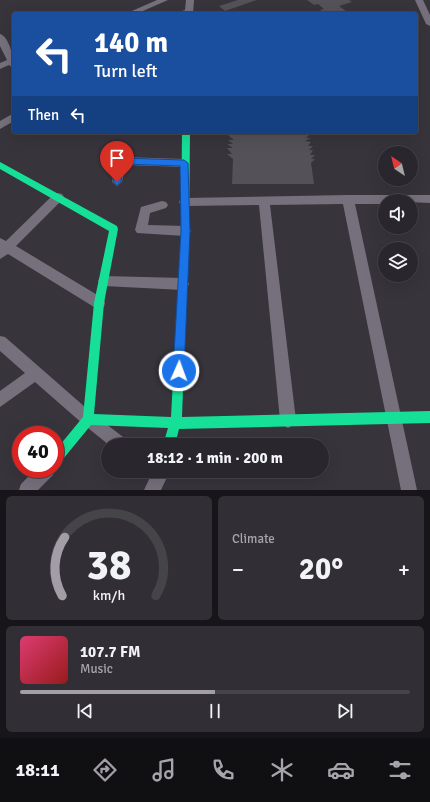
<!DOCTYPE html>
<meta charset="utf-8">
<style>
:root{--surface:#29272d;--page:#312f35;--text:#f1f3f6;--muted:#a5a5aa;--line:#454449;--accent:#a29da7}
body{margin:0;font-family:Signika,sans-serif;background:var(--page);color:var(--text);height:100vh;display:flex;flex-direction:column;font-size:15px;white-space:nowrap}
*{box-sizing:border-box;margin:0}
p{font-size:13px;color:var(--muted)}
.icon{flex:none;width:22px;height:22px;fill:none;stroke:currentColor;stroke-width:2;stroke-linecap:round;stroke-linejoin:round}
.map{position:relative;height:490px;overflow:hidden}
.panel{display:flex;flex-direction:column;gap:6px;padding:6px;background:#171519;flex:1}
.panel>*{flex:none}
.banner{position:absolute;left:12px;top:12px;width:406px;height:122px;border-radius:4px;box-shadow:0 4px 16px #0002,0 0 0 1px var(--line);background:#1a4fa0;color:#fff;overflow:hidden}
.needle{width:26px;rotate:325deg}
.controls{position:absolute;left:378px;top:146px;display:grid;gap:8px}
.controls a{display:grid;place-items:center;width:40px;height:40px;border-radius:50%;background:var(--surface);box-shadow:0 4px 16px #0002,0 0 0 1px var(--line);font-size:20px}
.speed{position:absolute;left:12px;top:426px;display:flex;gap:8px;font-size:20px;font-weight:700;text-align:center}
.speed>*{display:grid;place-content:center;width:52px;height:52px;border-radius:50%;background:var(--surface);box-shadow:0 4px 16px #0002,0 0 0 1px var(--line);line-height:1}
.speed .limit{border:6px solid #d22;background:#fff;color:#111}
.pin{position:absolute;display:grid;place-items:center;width:34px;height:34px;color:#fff;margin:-41px -17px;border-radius:50% 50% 50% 0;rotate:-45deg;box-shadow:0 0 4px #0007}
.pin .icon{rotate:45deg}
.me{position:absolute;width:44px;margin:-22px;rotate:2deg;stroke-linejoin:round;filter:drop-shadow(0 0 3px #0008)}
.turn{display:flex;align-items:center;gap:14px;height:84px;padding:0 16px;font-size:18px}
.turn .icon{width:52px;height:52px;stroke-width:2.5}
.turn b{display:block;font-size:28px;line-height:34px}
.then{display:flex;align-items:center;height:38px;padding:0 16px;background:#0003;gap:8px;font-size:15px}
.big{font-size:30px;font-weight:700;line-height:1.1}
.panel .tile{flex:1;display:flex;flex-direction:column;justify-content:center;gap:6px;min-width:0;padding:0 14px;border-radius:6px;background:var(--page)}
.panel .dial{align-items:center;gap:0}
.dial svg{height:104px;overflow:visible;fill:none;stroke:var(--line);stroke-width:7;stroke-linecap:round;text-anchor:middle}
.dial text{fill:var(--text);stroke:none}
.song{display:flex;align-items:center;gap:12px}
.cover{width:48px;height:48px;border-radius:6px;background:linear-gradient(135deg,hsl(340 70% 55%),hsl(0 70% 35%))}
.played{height:4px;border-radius:2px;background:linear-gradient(90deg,var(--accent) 50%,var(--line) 50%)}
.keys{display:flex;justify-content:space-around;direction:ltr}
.heat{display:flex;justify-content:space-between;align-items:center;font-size:22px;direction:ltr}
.panel .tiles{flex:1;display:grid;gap:6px;grid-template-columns:1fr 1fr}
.tile:last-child{grid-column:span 2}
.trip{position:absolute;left:101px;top:438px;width:228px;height:40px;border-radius:20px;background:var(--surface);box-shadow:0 4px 16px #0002,0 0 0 1px var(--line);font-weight:700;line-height:40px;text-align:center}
.menu{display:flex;height:64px;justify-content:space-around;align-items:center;background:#101012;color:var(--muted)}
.menu .icon{width:28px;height:28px}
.menu .selected{color:var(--accent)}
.menu b{font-size:18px;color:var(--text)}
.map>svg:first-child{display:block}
</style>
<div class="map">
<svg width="430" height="490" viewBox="0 0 430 490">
<rect width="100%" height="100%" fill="#37343c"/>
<g fill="#545158">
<polygon points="238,0 257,0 225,11 219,6"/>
<polygon points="307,0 349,0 352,2 339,6 350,14 333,12 326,14 320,10 324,9 318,4 314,5"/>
<polygon points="229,132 305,132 305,134 310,134 306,138 311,138 305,141 311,142 308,146 313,146 309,150 313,150 310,155 315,155 311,159 315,159 311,163 314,184 232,184 233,159 227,154 232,154 227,148 233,148 227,144 233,144 228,140 234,140 228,135 233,135"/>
</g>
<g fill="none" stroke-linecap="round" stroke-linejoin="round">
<g fill="#76707d" fill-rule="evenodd">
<polygon points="157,0 168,0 136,14 125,14"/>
<polygon points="186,0 194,0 193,14 173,14 185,10"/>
<polygon points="415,0 423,0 430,15 430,26 426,24"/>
<path d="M0 34C10 37 14 60 14 69L9 65 0 69V63L7 60 0 46Z"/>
<polygon points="14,113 14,121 0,129 0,121"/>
<polygon points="121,157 184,159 189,163 184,167 126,165 122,182 117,186 112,182 116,161"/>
<polygon points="58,193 62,194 64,197 62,200 16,246 104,299 105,303 104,307 99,309 94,307 8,254 0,259 0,238 6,241 54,194"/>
<polygon points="348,195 430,195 430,203 385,201 385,204 355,204 417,490 401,490 343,204 270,205 296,420 293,425 288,428 283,425 280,420 259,205 185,206 181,205 179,202 181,199 185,198"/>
<polygon points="162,201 166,202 168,205 166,208 150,213 148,225 185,226 189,228 191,231 189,234 185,236 137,233 135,230 141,207"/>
<polygon points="104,276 183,278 187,280 189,284 187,288 183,290 104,286 100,285 98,281 100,277"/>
<polygon points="0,336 5,337 93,414 127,440 130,445 109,445 83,424 35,382 0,407 0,391 25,373 0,351"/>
<polygon points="36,469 55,469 53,475 38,490 19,490 21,484"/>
<polygon points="153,471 170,471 161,490 144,490"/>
</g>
<polygon fill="#16e098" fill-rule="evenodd" points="182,132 190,132 189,231 182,417 430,411 430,423 179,429 175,445 163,445 168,428 91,425 59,464 55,466 55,451 83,417 94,303 109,231 0,169 0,162 117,226 118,229 104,303 94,414 171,417 181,231"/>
</g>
<polygon fill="#1a73e8" stroke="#114b97" points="121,158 184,160 188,163 190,231 184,371 182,375 179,376 175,375 173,371 181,231 180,166 124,164 121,182 117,185 113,182 117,161"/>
</svg>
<div class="controls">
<a><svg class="needle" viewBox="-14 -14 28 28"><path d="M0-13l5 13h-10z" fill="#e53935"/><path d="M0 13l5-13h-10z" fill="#a5a5aa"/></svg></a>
<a><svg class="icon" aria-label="sound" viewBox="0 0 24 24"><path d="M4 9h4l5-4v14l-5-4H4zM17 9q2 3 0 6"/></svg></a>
<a><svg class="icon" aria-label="layers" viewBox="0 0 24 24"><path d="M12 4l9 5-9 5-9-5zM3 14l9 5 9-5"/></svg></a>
</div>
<div class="speed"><div class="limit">40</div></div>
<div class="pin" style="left:117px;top:182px;background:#d93025"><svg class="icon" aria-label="arrive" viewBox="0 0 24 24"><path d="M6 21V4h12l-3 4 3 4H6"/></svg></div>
<svg class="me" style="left:179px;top:371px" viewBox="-20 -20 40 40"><circle r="17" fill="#1a73e8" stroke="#fff" stroke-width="3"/><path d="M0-11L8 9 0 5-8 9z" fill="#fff"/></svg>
<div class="trip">18:12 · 1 min · 200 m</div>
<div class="banner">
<div class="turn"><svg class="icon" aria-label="left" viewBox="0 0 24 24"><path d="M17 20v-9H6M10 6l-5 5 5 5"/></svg><div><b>140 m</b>Turn left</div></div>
<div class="then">Then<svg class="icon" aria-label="left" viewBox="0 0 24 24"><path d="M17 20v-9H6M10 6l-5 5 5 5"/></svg></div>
</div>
</div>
<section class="panel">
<div class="tiles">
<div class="tile dial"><svg viewBox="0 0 100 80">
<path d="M14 69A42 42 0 1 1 86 69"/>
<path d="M14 69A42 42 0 0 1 16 24" stroke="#a29da7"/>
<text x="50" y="56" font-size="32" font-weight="700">38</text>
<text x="50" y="72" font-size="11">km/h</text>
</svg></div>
<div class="tile"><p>Climate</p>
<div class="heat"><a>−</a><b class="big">20°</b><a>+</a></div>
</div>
<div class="tile">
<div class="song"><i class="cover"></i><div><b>107.7 FM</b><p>Music</p></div></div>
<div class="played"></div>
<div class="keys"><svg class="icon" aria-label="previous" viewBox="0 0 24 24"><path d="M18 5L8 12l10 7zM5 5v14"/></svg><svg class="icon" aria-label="pause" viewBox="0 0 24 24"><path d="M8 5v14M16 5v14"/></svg><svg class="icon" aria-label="next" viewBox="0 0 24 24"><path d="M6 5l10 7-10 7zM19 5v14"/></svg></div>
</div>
</div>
</section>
<nav class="menu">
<b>18:11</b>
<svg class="icon selected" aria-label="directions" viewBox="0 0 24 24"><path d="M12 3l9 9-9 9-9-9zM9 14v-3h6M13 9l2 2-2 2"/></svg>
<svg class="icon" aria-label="music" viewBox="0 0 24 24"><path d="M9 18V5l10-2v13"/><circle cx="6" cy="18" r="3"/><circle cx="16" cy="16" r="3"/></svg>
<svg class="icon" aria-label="phone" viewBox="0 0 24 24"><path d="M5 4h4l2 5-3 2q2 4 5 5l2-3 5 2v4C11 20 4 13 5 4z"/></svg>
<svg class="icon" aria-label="climate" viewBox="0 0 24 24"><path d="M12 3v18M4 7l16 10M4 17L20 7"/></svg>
<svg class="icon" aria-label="car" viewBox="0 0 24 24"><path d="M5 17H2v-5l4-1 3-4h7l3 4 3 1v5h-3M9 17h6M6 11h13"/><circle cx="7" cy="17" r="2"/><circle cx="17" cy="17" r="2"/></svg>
<svg class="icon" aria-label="filters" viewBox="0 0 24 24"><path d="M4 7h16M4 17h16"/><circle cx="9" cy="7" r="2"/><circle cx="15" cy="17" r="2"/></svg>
</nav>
